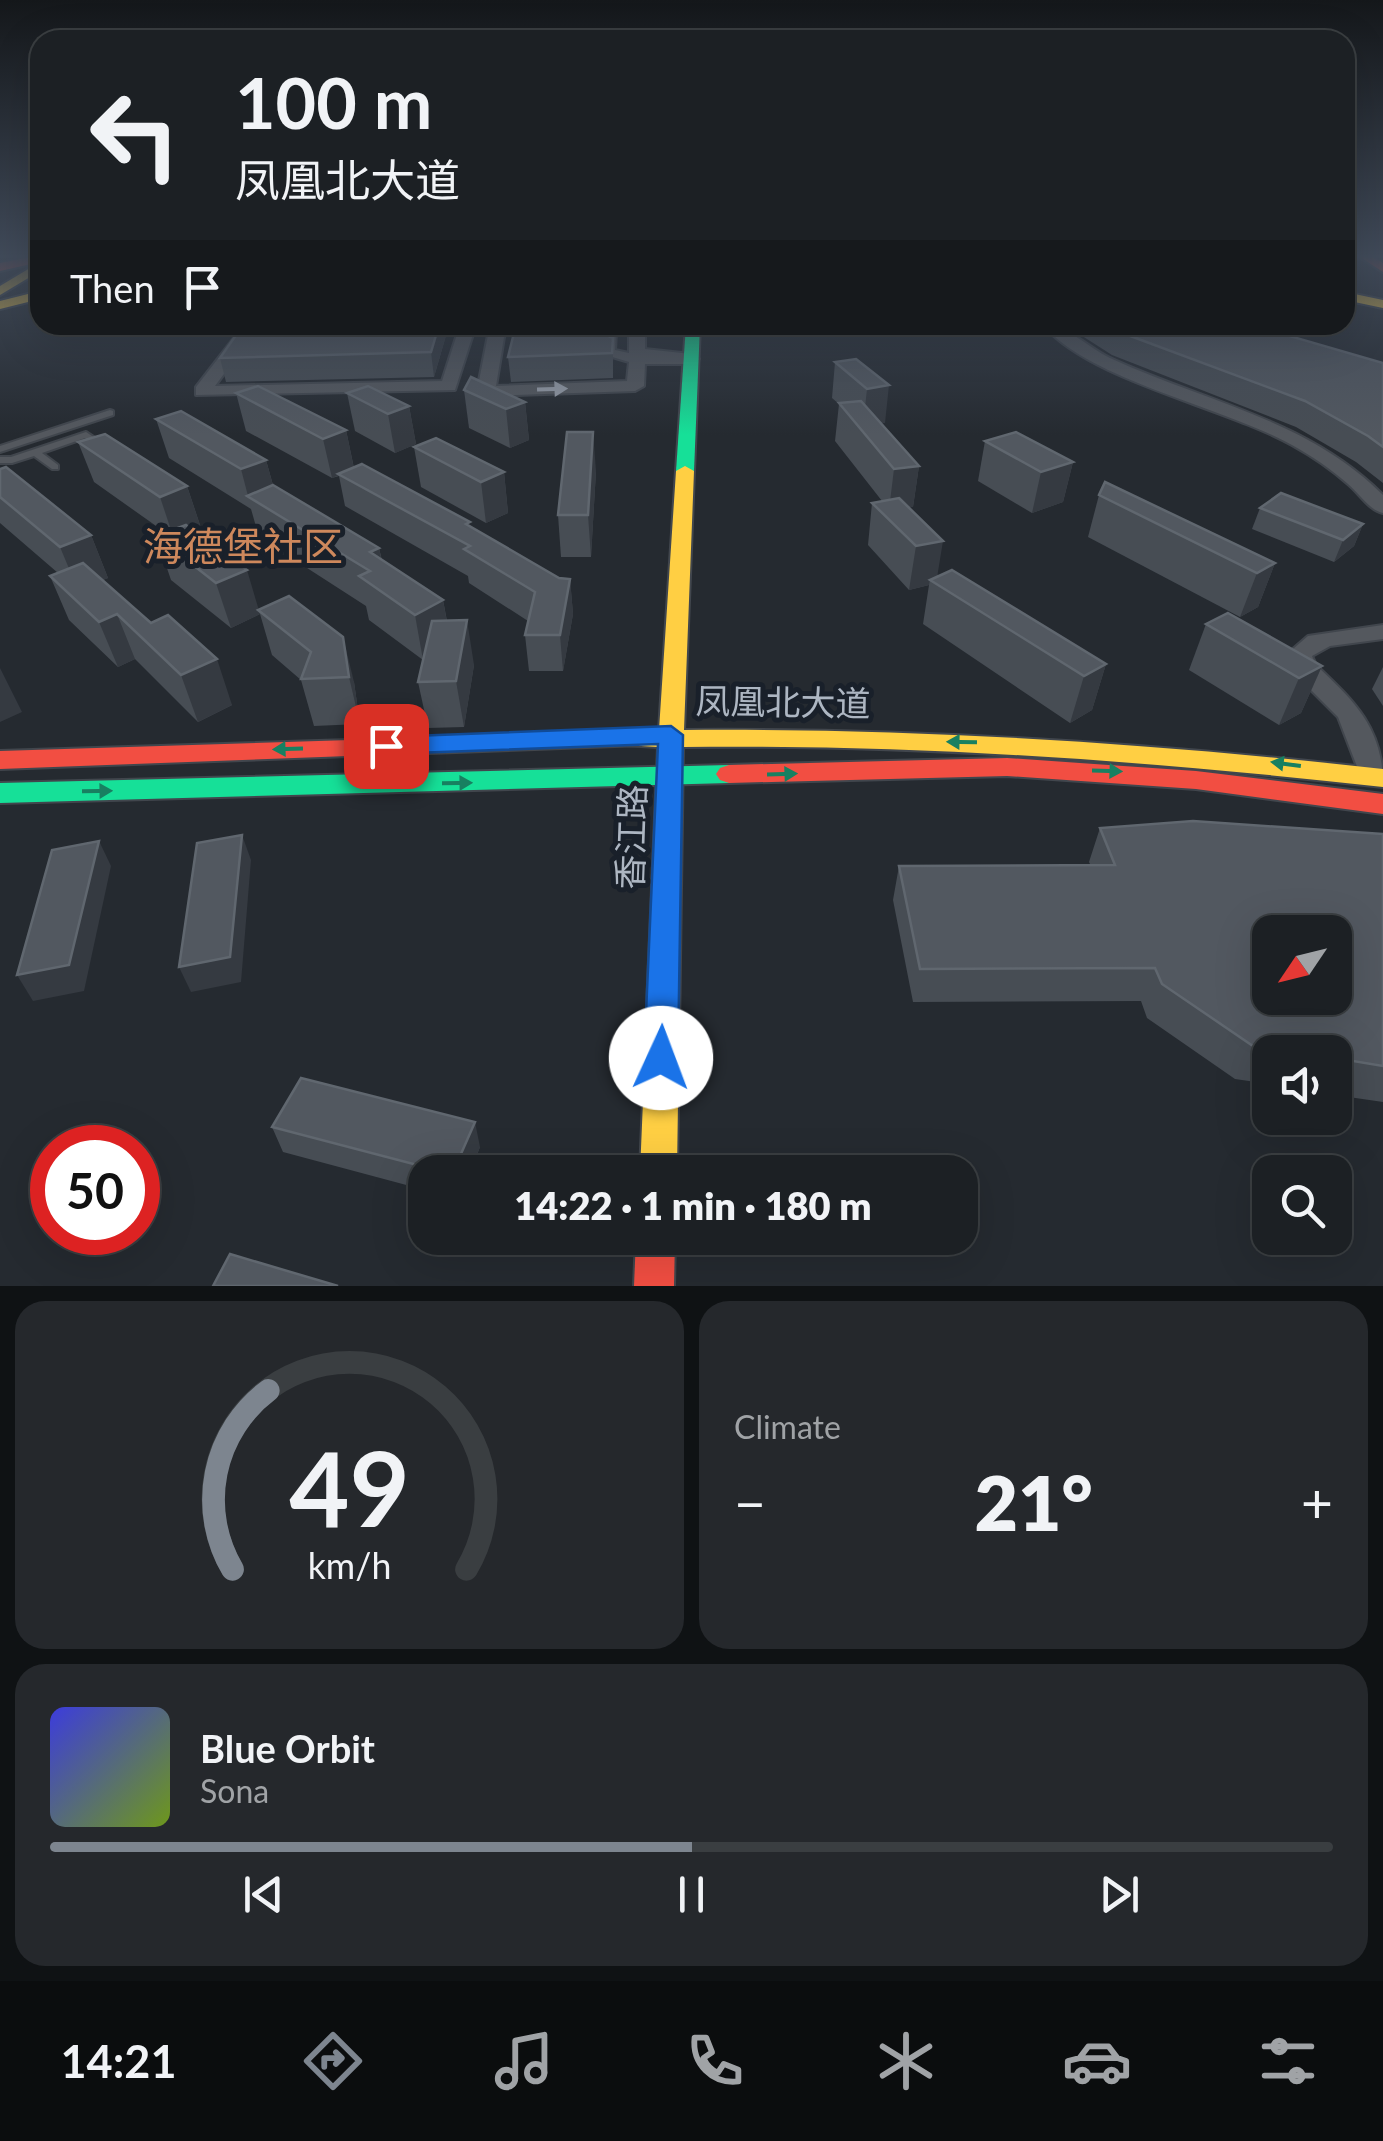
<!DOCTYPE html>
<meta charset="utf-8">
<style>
:root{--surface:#1c2024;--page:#25282c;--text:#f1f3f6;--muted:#a0a3a6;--line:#3a3e41;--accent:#7d858f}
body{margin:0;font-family:Lato,"Noto Sans SC",sans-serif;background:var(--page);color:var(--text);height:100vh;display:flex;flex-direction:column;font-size:38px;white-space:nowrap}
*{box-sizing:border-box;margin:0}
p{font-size:32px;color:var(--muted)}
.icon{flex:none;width:55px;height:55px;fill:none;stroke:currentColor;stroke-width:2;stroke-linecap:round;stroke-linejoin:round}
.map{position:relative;height:1286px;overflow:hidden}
.sheet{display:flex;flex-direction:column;gap:15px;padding:15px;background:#0f1214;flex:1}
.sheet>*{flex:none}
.banner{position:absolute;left:30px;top:30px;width:1325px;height:305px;border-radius:30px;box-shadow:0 10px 40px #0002,0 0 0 2px var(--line);background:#1c2024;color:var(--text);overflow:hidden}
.needle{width:65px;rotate:235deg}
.fabs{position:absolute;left:1252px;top:915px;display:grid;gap:20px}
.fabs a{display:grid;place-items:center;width:100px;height:100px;border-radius:20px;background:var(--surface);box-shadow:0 10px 40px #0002,0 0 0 2px var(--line);font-size:50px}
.speed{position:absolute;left:30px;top:1125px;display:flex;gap:20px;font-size:50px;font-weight:700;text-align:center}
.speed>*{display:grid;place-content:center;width:130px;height:130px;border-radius:50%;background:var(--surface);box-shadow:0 10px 40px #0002,0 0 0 2px var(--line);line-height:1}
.speed .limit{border:15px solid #d22;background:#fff;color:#111}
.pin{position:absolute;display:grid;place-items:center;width:85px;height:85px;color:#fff;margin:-42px;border-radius:20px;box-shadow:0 5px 15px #0006}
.me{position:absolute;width:110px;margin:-55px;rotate:2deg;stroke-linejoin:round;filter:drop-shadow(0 0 8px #0008)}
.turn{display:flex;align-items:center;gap:35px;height:210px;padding:0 40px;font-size:45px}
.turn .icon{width:130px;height:130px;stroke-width:2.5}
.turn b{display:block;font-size:70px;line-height:85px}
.then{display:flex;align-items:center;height:95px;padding:0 40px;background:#0003;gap:20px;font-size:38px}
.big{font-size:75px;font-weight:800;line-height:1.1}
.sheet .tile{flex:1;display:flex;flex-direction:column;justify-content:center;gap:15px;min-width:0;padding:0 35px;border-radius:30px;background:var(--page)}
.sheet .dial{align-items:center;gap:0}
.dial svg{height:260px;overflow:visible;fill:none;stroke:var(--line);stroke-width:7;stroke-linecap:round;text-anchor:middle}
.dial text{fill:var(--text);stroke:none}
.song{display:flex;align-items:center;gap:30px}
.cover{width:120px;height:120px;border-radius:15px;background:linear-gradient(135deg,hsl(240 70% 55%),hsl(80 70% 35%))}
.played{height:10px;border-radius:5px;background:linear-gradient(90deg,var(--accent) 50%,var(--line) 50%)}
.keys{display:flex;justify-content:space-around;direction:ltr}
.heat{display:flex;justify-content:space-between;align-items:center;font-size:55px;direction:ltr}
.sheet .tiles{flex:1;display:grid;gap:15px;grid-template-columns:1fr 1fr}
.tile:last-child{grid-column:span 2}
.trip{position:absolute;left:408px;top:1155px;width:570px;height:100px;border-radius:30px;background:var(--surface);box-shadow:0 10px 40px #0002,0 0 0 2px var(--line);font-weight:800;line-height:100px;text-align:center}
.tab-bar{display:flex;height:160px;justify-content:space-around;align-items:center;background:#0b0d0e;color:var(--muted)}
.tab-bar .icon{width:70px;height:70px}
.tab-bar .on{color:var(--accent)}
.tab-bar b{font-size:45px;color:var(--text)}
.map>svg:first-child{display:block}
</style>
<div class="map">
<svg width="1383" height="1286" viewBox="0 0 1383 1286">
<rect width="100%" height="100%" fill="#252a30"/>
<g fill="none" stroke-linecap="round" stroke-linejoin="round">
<defs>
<g id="lane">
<polygon points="110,410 113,411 113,415 0,452 0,446"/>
<polygon points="86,432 107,446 107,450 101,450 85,438 42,453 58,465 58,469 52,469 34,456 12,463 0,463 0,457 11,457"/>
</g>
<g id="street">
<polygon points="244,325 260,325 215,386 442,381 460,325 476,325 455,390 196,395 196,387"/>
<polygon points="490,325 506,325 496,386 627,381 629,362 599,353 600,329 605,325 629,325 616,332 615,350 629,353 629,325 645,325 645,349 691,354 699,359 691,364 645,364 644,386 635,391 486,396 477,391"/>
<path d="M1043 325C1068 325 1087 347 1110 358 1205 402 1307 419 1383 495V513C1369 510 1360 494 1348 484 1331 469 1312 456 1292 445 1222 406 1091 381 1043 325Z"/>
<path d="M1383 625V639L1330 646 1312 656 1316 665C1355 702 1383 728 1383 785L1366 784 1361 777 1338 717 1296 675 1286 655 1308 636Z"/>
</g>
<g id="fast">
<polygon points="686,325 700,325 694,471 685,476 676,471"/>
<polygon points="729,765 738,768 742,774 738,780 729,783 0,803 0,783"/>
</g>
<g id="slow">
<polygon points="40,262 40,271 0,295 0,286"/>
<polygon points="40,291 40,299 0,309 0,301"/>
<polygon points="1345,292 1383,300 1383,308 1345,300"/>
<path d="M685 466 694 471 684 730C918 728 1151 743 1383 769V787C1150 761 917 744 683 747L677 1172H640L658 747 624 745 620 739 624 733 659 730 676 471Z"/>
</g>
<g id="jam">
<polygon points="39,255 40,262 0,271 0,263"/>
<polygon points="1357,255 1370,255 1383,263 1383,272"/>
<polygon points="633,731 642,733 646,739 642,745 0,769 0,751"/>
<polygon points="1007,758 1196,771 1383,794 1383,814 1196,789 1007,776 729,783 720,780 716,774 720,768 729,765"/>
<polygon points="636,1238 675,1238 674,1286 634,1286"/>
</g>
</defs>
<use href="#lane" stroke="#41464d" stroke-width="4"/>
<use href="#street" stroke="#41464d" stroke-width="4"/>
<use href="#fast" stroke="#41464d" stroke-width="4"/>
<use href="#slow" stroke="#41464d" stroke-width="4"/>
<use href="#jam" stroke="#41464d" stroke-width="4"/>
<use href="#lane" fill="#54585e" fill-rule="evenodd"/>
<use href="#street" fill="#54585e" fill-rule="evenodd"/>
<use href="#fast" fill="#16e098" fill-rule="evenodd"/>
<use href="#slow" fill="#ffcf43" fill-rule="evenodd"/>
<use href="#jam" fill="#f24e42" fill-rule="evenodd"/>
</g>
<g fill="#474d54">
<polygon points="449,325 434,377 226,382 220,358"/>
<polygon points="1070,325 1252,325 1383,363 1383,483 1356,462 1296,427 1112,355 1076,332"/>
<polygon points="598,326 597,331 613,338 613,378 511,382 508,357"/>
<polygon points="856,359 885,423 881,423 919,466 913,507 909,507 938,576 1106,664 1092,710 1070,723 923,624 929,585 909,590 868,545 872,503 882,501 835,441 839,404 832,398 835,362"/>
<polygon points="464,390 525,402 529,440 510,448 469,428"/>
<polygon points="236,393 346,430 354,468 471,527 559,578 570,579 573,614 563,671 529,671 525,635 528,621 469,583 468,576 345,506 339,476 332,478 246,431"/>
<polygon points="347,393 409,406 416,444 395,453 355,431"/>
<polygon points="156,419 266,460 273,485 379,548 382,560 443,600 447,621 474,665 464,727 428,728 418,682 423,660 369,620 366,606 259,537 251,509 169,458"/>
<polygon points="985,441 1073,462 1063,502 1032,513 978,481"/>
<polygon points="78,442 187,486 201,528 194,531 259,610 289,596 354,682 360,724 314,726 301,680 272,655 260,614 231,628 171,580 156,536 166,533 94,482"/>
<polygon points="414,447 504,472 508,513 486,523 421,487"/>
<polygon points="0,469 91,535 108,578 103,580 232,705 198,722 135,659 118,667 69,620 50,576 58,573 0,523"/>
<polygon points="596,471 591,557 561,557 558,515"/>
<polygon points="1099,495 1275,563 1258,607 1240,617 1088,537"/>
<polygon points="1260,508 1363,524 1354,546 1334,562 1252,529"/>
<polygon points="1206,624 1322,666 1301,713 1279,725 1189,670"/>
<polygon points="1383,667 1383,706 1372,689"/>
<polygon points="1100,828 1383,834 1383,1102 1335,1095 1335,1052 1270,1052 1270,1084 1235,1079 1147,1018 1141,1001 913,1002 893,900 899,866 1091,866 1089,862"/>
<polygon points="272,1127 480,1147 470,1172 425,1172 425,1190 283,1152"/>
</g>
<g fill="#353a41">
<polygon points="439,325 449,325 434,377 431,352"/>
<polygon points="889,385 885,423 863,426 867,389"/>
<polygon points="525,402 529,440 510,448 506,409"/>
<polygon points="409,406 416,444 395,453 388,414"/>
<polygon points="346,430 354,469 332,478 323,439"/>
<polygon points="593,432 596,471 591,557 588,515"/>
<polygon points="266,460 277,500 248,496 241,469"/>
<polygon points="1073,462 1063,502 1032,513 1041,472"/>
<polygon points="919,466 913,507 889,510 894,469"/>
<polygon points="504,472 508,513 486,523 481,482"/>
<polygon points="187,486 201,528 174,539 160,497"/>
<polygon points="1363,524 1354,546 1334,562 1343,540"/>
<polygon points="91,535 108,578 78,590 60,547"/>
<polygon points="943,541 936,584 930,580 929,585 909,590 916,546"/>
<polygon points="379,548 388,591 370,552"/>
<polygon points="1275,563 1258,607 1240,617 1257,573"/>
<polygon points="247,570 260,614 231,628 216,583"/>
<polygon points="570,579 573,614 563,671 560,635"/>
<polygon points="443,600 451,645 423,660 415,615"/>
<polygon points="117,614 135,659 118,667 99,622"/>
<polygon points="467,620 474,665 464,727 456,681"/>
<polygon points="343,637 354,682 360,724 349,677"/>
<polygon points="217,659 232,705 198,722 181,675"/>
<polygon points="1106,664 1092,710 1070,723 1084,676"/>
<polygon points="1322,666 1301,713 1279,725 1299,678"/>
<polygon points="0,668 22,712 0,722"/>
<polygon points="242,835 251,860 241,982 191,992 179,967"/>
<polygon points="99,841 111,866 84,991 33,1001 17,975"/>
<polygon points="475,1122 480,1147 470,1172 453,1172"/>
</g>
<g fill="#525860" stroke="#60676f" stroke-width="2.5" fill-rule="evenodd">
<polygon points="243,325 439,325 431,352 220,358"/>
<polygon points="516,325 594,325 594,329 613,338 612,353 508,357"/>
<polygon points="1107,325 1252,325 1383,363 1383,447 1368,436 1305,401 1117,331"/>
<polygon points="856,359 889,385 867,389 835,362"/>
<polygon points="471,377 525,402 506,409 464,390"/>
<polygon points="258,386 346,430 323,439 236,393"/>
<polygon points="368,386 409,406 388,414 347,393"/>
<polygon points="861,401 919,466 894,469 839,403"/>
<polygon points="181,411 266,460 241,469 156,419"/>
<polygon points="567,432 593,432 588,515 558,515"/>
<polygon points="1016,432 1073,462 1041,472 985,441"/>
<polygon points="105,434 187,486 160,497 78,442"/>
<polygon points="436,438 504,472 481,482 414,447"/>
<polygon points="362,464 470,522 466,524 559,578 570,579 560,635 525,635 535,592 464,549 470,546 338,474"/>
<polygon points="6,467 91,535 60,547 0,497 0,469"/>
<polygon points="1105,482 1275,563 1257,573 1099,495"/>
<polygon points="273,485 379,548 370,552 443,600 415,615 359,576 370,571 247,496"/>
<polygon points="1281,493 1363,524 1343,540 1260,508"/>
<polygon points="899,498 943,541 916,546 872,503"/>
<polygon points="186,525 247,570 216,583 156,536"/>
<polygon points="83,563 151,623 168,615 217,659 181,675 117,614 99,622 50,576"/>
<polygon points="952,570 1106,664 1084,676 930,580"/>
<polygon points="289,596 343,637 349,677 301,679 311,652 258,610"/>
<polygon points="1228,613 1322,666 1299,678 1206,624"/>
<polygon points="467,620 456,681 418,682 432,621"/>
<path d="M1193 821 1383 834V1066L1335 1058V1052H1298L1253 1046 1162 984 1155 968 920 969 899 866 1115 865 1100 828ZM1270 932H1335V998H1270Z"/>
<polygon points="242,835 230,957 179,967 197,843"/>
<polygon points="99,841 69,965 17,975 52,850"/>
<polygon points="301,1078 475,1122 453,1172 444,1172 272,1127"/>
<polygon points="230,1254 338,1286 213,1286"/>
</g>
<defs><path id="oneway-solid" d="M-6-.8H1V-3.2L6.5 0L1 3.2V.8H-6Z" transform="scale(2.5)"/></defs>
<use fill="#979ea9" href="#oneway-solid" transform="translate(552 389) rotate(-2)"/>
<g fill="#188061">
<use href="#oneway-solid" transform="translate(962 742) rotate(-179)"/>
<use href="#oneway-solid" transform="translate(288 749) rotate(178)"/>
<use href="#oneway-solid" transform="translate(1286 764) rotate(-172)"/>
<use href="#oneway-solid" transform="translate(1107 771) rotate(2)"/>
<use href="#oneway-solid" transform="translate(782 774) rotate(-2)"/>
<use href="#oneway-solid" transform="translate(457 783) rotate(-1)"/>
<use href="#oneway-solid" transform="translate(97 791) rotate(-1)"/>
</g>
<linearGradient id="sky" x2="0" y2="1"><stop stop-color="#14171a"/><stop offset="0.59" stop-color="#404a59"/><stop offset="1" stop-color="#404a59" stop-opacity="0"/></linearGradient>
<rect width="1383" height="435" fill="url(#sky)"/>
<polygon fill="#1a73e8" stroke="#114b97" stroke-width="2.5" points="671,726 683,735 678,1058 673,1069 661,1074 649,1069 644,1058 658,744 386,754 373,746 386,737"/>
<g text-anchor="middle" stroke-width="10" stroke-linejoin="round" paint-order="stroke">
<g font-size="35" fill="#adb6c2" stroke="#19202a">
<text transform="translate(783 703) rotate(1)" y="12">凤凰北大道</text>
<text transform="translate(632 837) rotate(-88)" y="12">香江路</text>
</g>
<g font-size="40" fill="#ce885c" stroke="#19202a">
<text x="243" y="561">海德堡社区</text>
</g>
</g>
</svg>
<div class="fabs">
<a><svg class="needle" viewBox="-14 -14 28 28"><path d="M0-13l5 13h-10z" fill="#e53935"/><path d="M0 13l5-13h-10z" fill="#a0a3a6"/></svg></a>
<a><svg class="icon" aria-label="sound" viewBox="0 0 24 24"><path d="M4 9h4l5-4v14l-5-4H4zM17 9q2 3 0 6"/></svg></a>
<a><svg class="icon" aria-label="search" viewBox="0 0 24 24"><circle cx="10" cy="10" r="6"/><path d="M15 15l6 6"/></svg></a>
</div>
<div class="speed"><div class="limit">50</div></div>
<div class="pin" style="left:386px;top:746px;background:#d93025"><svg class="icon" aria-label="arrive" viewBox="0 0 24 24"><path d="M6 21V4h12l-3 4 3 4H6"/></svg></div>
<svg class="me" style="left:661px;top:1058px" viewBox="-20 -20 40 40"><circle r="19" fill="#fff"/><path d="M0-13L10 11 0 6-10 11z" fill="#1a73e8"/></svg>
<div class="trip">14:22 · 1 min · 180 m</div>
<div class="banner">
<div class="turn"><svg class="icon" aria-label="left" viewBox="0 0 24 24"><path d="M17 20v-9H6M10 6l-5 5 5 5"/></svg><div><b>100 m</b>凤凰北大道</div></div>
<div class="then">Then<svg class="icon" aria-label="arrive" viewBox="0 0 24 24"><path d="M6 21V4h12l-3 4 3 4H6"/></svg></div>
</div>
</div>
<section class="sheet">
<div class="tiles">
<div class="tile dial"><svg viewBox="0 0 100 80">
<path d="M14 69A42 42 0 1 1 86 69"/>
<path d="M14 69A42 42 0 0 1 25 14" stroke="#7d858f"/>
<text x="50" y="56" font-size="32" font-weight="700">49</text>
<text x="50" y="72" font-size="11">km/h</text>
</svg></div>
<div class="tile"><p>Climate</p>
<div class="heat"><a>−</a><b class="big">21°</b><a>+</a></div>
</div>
<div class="tile">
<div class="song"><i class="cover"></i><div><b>Blue Orbit</b><p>Sona</p></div></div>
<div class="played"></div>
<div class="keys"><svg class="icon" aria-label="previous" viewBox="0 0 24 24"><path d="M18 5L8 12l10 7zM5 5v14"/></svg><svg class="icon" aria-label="pause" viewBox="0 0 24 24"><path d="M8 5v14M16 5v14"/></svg><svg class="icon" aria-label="next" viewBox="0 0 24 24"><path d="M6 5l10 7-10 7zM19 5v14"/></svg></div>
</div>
</div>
</section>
<nav class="tab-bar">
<b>14:21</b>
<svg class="icon on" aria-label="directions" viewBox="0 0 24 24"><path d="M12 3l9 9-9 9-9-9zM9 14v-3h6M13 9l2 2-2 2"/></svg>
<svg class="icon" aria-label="music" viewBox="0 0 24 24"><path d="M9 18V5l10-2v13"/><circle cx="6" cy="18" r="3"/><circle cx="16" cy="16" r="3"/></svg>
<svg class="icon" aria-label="phone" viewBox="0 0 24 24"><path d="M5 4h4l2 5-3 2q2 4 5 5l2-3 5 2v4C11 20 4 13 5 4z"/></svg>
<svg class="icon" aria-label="climate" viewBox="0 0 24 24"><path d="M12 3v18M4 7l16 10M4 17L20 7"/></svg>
<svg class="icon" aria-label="car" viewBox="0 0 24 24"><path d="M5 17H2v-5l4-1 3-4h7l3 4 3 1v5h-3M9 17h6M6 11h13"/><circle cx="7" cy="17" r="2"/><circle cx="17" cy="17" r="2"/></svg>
<svg class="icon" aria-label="filters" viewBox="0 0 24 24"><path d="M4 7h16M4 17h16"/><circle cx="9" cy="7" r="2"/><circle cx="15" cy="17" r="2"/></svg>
</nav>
